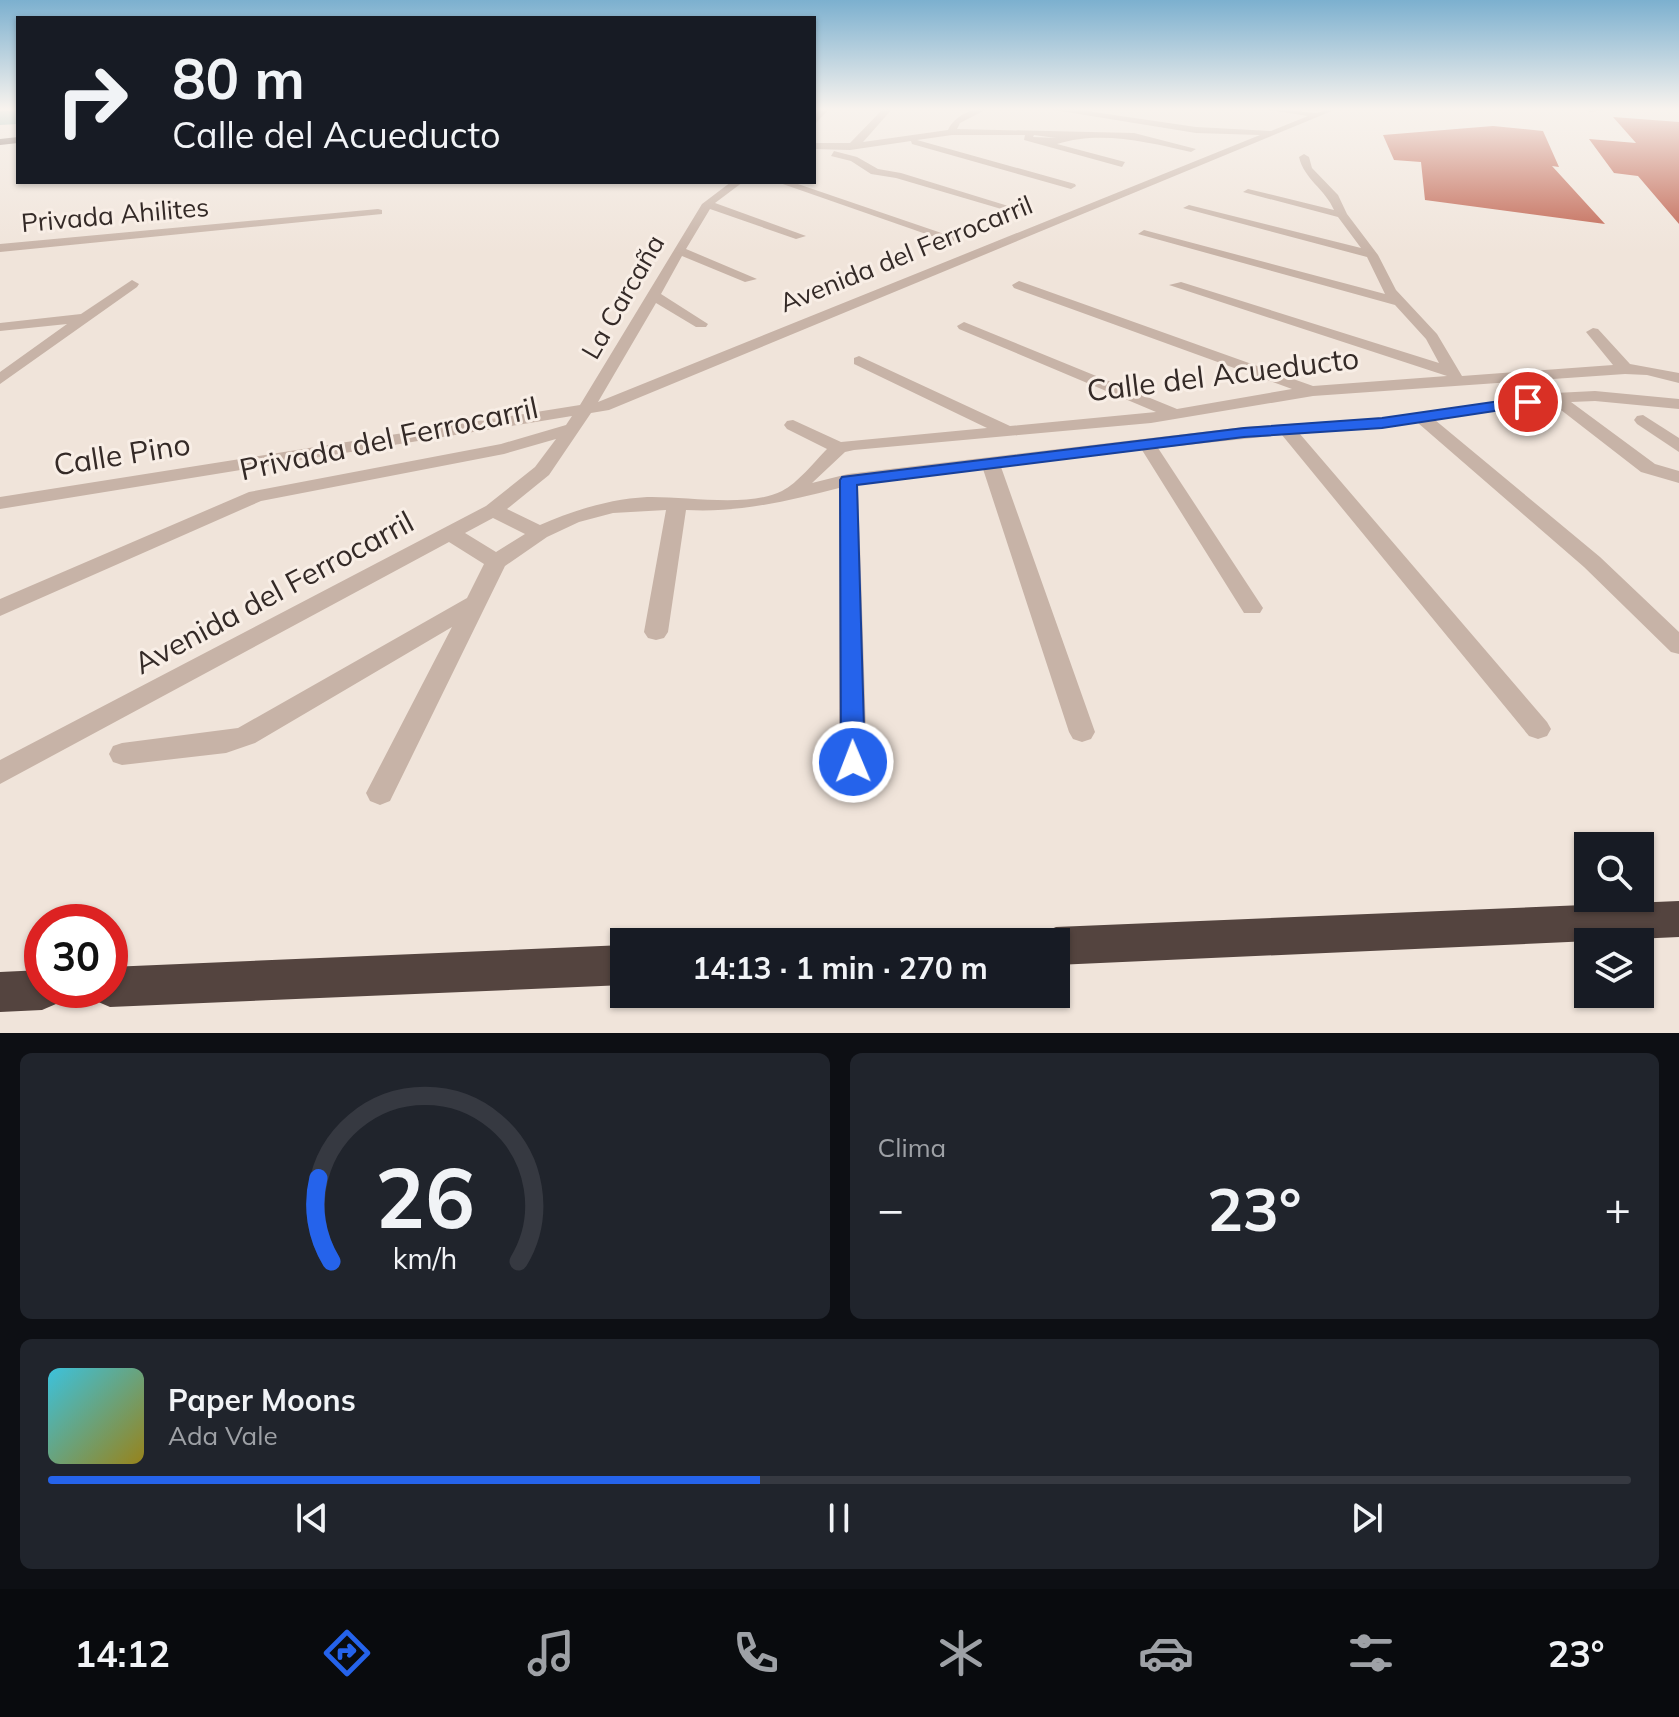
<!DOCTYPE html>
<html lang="es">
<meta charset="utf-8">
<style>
:root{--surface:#171b24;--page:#20242c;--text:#f1f3f6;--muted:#9ea1a6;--line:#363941;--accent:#2563eb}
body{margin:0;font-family:Mulish,sans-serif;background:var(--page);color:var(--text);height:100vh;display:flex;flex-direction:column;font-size:30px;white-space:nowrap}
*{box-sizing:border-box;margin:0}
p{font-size:26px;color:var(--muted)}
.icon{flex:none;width:44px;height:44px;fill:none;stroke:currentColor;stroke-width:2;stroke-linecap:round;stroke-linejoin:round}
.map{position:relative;height:1033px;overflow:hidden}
.sheet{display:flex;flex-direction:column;gap:20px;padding:20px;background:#0d0f14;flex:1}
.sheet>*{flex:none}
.hud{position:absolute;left:16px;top:16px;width:800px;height:168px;border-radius:0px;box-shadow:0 2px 6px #0004;background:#171b24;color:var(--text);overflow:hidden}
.tools{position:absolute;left:1574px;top:832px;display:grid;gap:16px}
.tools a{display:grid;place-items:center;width:80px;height:80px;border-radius:0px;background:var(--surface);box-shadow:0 2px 6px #0004;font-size:40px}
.speed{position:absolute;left:24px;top:904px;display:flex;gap:16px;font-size:40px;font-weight:700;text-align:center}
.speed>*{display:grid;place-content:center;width:104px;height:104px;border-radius:50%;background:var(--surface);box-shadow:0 2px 6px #0004;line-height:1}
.speed .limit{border:12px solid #d22;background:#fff;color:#111}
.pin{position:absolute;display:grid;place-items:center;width:68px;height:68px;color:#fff;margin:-34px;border:4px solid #fff;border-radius:50%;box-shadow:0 2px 8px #0007}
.me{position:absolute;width:88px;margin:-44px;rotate:359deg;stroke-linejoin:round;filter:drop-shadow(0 0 6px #0008)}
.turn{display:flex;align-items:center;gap:28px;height:168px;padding:0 24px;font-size:36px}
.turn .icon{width:104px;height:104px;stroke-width:2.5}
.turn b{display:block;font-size:56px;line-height:68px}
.big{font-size:60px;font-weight:700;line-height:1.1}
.sheet .tile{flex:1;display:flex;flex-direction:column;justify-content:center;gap:12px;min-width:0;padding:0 28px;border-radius:12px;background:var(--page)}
.sheet .dial{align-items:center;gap:0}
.dial svg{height:208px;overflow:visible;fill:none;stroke:var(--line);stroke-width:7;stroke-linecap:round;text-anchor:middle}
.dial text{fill:var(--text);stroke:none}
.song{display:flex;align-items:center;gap:24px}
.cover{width:96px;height:96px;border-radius:12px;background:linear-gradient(135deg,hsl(190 70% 55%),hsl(50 70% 35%))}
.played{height:8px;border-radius:4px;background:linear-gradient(90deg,var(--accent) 45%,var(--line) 45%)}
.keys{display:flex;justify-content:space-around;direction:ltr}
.heat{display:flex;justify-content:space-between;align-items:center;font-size:44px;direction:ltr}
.sheet .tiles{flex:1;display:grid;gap:20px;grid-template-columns:1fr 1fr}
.tile:last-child{grid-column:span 2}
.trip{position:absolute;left:610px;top:928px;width:460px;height:80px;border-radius:0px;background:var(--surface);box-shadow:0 2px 6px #0004;font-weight:700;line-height:80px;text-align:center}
.tab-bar{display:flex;height:128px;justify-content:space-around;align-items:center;background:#090b0e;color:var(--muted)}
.tab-bar .icon{width:56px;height:56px}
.tab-bar .selected{color:var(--accent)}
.tab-bar b{font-size:36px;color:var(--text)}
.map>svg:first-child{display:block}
</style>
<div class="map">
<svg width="1679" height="1033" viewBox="0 0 1679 1033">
<rect width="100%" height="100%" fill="#f0e4da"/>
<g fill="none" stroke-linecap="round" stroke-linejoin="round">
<polygon fill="#7baba9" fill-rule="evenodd" points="18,110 18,124 0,125 0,111"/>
</g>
<g fill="#be5e4a">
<polygon points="1613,117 1679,122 1679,224 1638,176 1614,173 1589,139 1636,143"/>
<polygon points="1493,126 1543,131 1559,167 1552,166 1605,224 1425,200 1421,162 1394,160 1383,135"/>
</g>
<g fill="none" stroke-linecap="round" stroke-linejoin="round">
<g fill="#c7b3a7" fill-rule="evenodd">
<polygon points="821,108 830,108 814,125 814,117"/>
<path d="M884 108H893L863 142 948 130C955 115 973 108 989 108L960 123 957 129 1134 133 1196 149 1191 152C1148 142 1100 130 1057 144L1125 162 1122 167 1024 140 1025 135H952L917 140 1075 184 1076 186 1071 189 912 144 911 141 850 150 814 149V143H850ZM1034 135 1056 138 1033 137Z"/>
<path d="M1042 108H1066L1196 127 1271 131 1308 116 1257 108 1316 113 1339 108 609 410 591 413 549 475 507 509 540 525C574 510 610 499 647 497 685 496 748 508 782 491 798 483 814 462 827 449L787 429 784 425 787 421 793 420 841 442 987 428 854 364V358L859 356 1010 426 1156 412 959 329 957 326 964 322 1177 409 1292 389 1014 288 1012 285 1019 281 1313 386 1447 376 1169 285 1181 282 1439 363 1426 339 1395 305 1138 234 1144 230 1385 294 1367 257 1183 208 1189 205 1361 248 1338 217 1243 192 1248 189 1334 210C1325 189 1304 179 1299 157L1304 154 1309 157 1312 168 1338 195 1347 214 1378 255 1396 290 1437 334 1462 376 1613 365 1586 332 1593 328 1598 329 1630 364 1679 373V383L1647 375 1625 374 1313 396 1151 423 854 450 845 452 812 483 848 474 1244 427 1382 418 1555 393 1595 391 1679 399V409L1595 401 1571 402 1655 464 1679 471V483L1641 472 1552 403 1435 420 1600 557 1679 632V654L1671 652 1584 567 1418 423 1300 434 1547 722 1551 729 1547 736 1538 739 1529 736 1282 435 1158 448 1263 608 1260 613H1244L1142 450 1001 467 1095 732 1091 739 1082 742 1073 739 1069 732 983 469 858 485 867 762 863 770 853 773 843 770 839 762V488C787 501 740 513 686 510L668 632 664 638 656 640 648 638 644 632 666 510 613 513 579 522 547 537 505 566 390 801 380 805 370 801 366 793 452 627 255 743 226 753 122 765 113 762 109 754 113 746 122 743 238 728 467 598 484 564 449 542 0 784V760L486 506 535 467 556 439 504 454 261 501 0 616V599L249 492 501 444 566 425 572 416 0 509V497L580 405 702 204 731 182H743L715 203 806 236 796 239 710 209 686 249 757 279 745 282 682 256 661 294 708 324 706 327H696L656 303 598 402 1260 135 1196 133ZM493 518 525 534 496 552 465 533Z"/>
<polygon points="1587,108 1616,108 1590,112"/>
<polygon points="834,151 857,157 878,169 901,173 1021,210 1015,213 896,178 871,174 851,161 831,156"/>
<polygon points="777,182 792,182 959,239 949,242"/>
<polygon points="378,209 382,210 382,214 0,252 0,244"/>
<polygon points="132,280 139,284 137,287 0,384 0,372 67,324 0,331 0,323 81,314"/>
<polygon points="1643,415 1679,438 1679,452 1637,424 1634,420 1637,416"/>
</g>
<polygon fill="#756059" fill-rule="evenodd" points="18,137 18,143 0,145 0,139"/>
<g fill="#54443f" fill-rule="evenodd">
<polygon points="1679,901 1679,937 1056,965 1056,942 1038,942 1042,933 1056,927"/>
<polygon points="624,945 624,985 110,1007 96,1001 91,990 110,990 110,967"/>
<polygon points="42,970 42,990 62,990 56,1004 42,1010 0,1012 0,972"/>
</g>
</g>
<linearGradient id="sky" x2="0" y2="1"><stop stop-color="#7cb0cf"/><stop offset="0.43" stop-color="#f8f3ee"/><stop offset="1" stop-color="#f8f3ee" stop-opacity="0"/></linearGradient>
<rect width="1679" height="253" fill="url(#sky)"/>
<polygon fill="#2563eb" stroke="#184099" stroke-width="2" points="1528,397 1536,402 1534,405 1382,428 1244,437 857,485 865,762 862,769 853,772 844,769 841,762 840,480 842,477 1244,428 1382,418"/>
<g text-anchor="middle" stroke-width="6" stroke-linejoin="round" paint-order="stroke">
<g font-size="26" fill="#342a27" stroke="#f8eee6">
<text transform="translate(115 215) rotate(-5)" y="9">Privada Ahilites</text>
<text transform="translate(906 254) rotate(-22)" y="9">Avenida del Ferrocarril</text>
<text transform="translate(623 297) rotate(-60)" y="9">La Carcaña</text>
</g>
<g font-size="30" fill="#342a27" stroke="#f8eee6">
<text transform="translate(1223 375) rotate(-7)" y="10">Calle del Acueducto</text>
<text transform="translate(389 439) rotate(-12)" y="10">Privada del Ferrocarril</text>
<text transform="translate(122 455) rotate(-9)" y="10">Calle Pino</text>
<text transform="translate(274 593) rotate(-28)" y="10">Avenida del Ferrocarril</text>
</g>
</g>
</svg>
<div class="tools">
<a><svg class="icon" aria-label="search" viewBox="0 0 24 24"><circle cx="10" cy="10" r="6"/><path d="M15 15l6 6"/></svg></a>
<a><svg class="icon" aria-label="layers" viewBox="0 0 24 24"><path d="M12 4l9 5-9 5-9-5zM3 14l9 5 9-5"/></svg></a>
</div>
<div class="speed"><div class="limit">30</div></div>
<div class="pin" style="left:1528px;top:402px;background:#d93025"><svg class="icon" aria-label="arrive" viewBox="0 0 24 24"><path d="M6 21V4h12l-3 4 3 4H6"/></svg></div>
<svg class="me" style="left:853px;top:762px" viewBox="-20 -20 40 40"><circle r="17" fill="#2563eb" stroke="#fff" stroke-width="3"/><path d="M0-11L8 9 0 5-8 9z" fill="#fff"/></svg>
<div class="trip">14:13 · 1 min · 270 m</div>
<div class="hud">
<div class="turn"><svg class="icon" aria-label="right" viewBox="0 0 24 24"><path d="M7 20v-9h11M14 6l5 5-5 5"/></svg><div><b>80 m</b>Calle del Acueducto</div></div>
</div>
</div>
<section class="sheet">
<div class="tiles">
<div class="tile dial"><svg viewBox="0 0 100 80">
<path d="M14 69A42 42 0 1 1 86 69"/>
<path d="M14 69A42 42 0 0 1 9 37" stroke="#2563eb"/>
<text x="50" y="56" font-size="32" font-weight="700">26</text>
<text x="50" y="72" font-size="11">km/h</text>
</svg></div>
<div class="tile"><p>Clima</p>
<div class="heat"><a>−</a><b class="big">23°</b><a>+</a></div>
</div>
<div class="tile">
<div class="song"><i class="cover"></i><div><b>Paper Moons</b><p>Ada Vale</p></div></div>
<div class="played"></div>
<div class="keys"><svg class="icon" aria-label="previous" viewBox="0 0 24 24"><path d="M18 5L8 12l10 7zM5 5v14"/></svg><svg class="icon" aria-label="pause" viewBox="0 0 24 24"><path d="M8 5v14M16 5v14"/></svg><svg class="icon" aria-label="next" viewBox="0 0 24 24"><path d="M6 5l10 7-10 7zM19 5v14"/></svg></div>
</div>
</div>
</section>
<nav class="tab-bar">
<b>14:12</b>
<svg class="icon selected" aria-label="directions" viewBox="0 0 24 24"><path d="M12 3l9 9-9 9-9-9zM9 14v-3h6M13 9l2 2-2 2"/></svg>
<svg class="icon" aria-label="music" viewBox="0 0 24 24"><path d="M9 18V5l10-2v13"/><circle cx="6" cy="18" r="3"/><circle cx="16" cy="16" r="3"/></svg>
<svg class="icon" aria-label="phone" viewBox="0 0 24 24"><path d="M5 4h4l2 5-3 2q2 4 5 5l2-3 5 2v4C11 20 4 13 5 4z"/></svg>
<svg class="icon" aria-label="climate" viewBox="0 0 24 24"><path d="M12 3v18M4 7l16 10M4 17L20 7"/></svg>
<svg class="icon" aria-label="car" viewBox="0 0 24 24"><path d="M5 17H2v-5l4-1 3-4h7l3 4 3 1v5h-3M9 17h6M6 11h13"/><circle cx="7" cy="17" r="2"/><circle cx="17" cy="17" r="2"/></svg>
<svg class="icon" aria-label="filters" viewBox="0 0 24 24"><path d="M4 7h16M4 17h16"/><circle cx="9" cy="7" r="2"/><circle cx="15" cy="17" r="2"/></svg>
<b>23°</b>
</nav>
